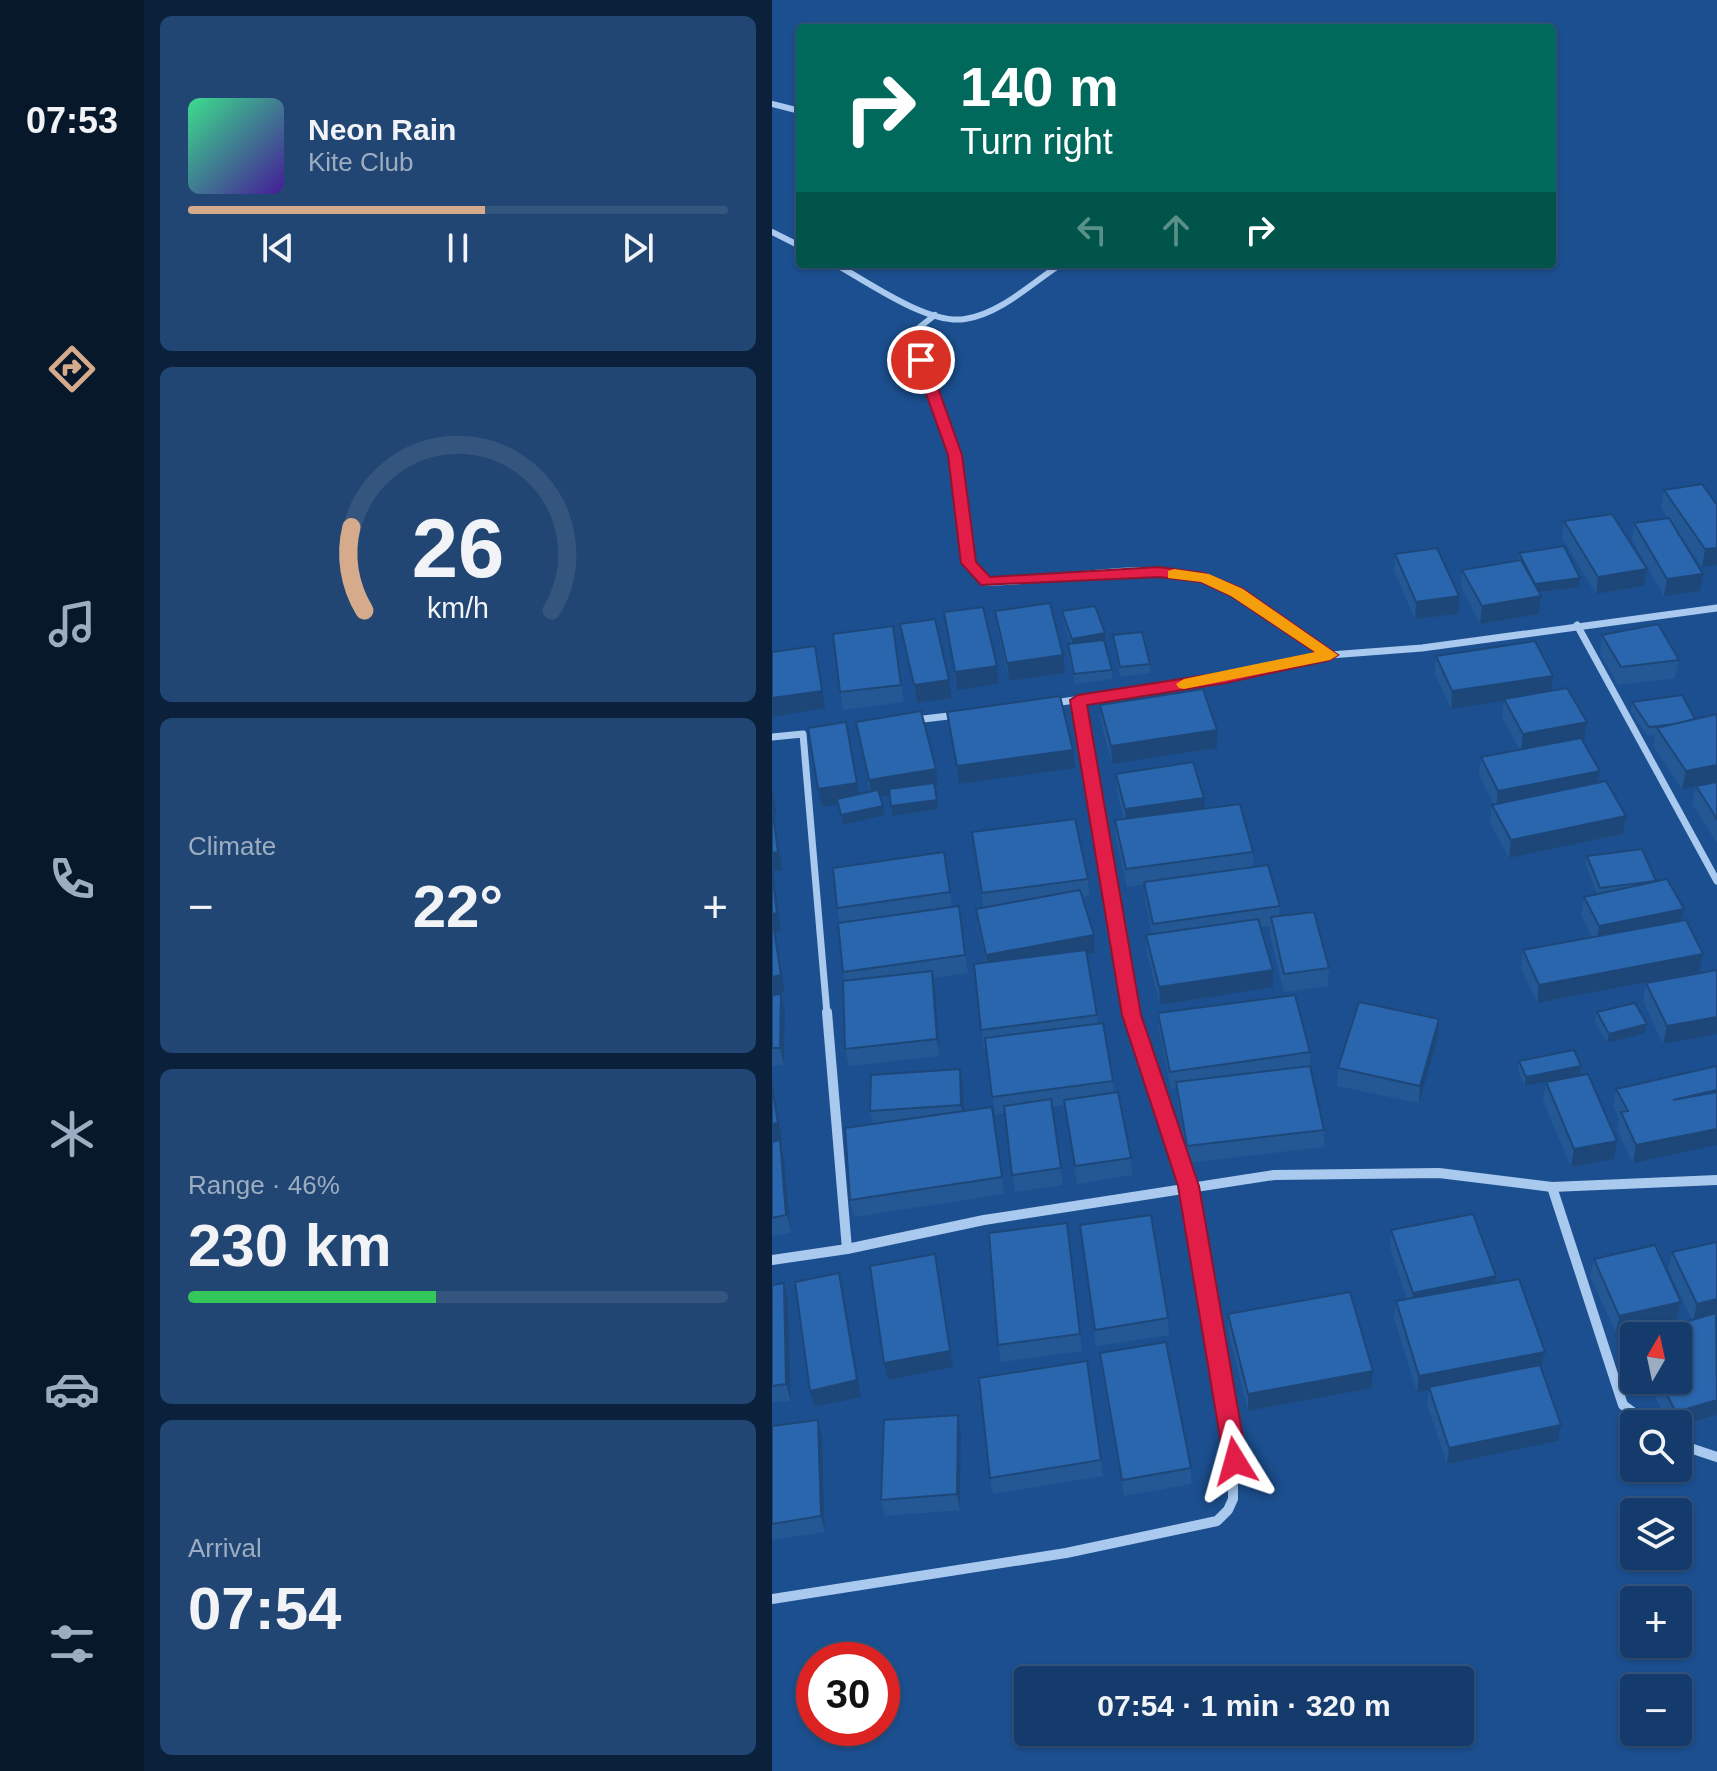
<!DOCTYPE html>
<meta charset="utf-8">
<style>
:root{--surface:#143b6b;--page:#214673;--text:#f1f3f6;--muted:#9dadc1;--line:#33557e;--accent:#d6ab8b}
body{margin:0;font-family:Helvetica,sans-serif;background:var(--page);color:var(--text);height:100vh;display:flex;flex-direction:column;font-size:30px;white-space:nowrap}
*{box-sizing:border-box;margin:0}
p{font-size:26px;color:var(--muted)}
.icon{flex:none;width:44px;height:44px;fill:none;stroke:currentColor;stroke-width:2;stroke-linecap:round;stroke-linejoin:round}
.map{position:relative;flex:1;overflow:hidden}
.panel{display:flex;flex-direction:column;gap:16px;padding:16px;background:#0b203b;width:628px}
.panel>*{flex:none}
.banner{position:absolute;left:24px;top:24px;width:760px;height:244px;border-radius:8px;box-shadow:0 2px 6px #0004,0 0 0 2px var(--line);background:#00695c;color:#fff;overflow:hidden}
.needle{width:52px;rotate:9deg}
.controls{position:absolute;left:848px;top:1322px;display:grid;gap:16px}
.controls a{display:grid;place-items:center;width:72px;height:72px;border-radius:8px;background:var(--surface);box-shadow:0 2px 6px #0004,0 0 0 2px var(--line);font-size:40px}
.speed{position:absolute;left:24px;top:1642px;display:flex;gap:16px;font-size:40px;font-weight:700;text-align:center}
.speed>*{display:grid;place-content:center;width:104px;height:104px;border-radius:50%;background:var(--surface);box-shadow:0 2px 6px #0004,0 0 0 2px var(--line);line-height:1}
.speed .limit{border:12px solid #d22;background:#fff;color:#111}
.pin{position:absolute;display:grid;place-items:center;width:68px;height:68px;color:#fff;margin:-34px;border:4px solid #fff;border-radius:50%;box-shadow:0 2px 8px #0007}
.me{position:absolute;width:88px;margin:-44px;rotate:352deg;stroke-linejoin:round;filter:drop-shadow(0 0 6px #0008)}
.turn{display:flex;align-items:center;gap:28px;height:168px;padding:0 32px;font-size:36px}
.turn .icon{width:104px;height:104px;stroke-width:2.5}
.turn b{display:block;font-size:56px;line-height:68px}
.lanes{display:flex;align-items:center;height:76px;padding:0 32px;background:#0003;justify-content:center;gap:40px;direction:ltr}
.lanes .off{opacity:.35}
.big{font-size:60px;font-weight:600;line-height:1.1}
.panel .card{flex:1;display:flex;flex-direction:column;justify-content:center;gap:12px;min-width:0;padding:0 28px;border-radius:12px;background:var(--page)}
.panel .dial{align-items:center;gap:0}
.dial svg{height:208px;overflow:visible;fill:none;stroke:var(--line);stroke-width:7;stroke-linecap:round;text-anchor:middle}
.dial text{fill:var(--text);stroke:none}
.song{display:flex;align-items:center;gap:24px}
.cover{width:96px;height:96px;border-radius:12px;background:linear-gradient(135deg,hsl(150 70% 55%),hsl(260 70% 35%))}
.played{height:8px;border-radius:4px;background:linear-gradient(90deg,var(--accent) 55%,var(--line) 55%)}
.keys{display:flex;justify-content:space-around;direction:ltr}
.heat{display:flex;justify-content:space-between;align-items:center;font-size:44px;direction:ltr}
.charge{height:12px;border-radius:6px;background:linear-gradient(90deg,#34c759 46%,var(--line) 0)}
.trip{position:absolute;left:242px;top:1666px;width:460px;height:80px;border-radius:8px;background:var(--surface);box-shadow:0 2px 6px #0004,0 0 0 2px var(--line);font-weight:600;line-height:80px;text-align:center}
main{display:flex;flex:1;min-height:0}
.tabs{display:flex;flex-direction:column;width:144px;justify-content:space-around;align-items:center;background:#08182b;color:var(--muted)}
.tabs .icon{width:56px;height:56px}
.tabs .current{color:var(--accent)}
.tabs b{font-size:36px;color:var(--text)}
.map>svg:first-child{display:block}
</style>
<main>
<nav class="tabs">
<b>07:53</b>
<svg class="icon current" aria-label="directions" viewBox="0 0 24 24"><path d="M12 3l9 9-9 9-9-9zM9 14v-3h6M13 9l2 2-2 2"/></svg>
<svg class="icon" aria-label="music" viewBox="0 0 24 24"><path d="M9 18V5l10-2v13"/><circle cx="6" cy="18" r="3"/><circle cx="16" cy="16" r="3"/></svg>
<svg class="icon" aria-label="phone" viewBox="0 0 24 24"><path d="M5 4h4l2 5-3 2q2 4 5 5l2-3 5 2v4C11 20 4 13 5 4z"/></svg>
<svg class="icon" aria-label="climate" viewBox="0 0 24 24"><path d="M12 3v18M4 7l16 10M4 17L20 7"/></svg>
<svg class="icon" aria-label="car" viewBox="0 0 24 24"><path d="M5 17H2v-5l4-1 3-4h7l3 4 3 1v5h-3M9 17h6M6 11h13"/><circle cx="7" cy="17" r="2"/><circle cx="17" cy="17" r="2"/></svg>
<svg class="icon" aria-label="filters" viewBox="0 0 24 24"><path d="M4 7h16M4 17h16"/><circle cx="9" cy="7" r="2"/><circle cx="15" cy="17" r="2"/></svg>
</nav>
<section class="panel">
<div class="card">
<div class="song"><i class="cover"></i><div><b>Neon Rain</b><p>Kite Club</p></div></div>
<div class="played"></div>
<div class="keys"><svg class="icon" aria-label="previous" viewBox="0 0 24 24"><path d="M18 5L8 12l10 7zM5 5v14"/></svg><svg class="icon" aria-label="pause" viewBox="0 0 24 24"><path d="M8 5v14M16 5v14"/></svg><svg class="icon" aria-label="next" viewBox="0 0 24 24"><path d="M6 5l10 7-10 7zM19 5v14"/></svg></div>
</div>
<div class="card dial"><svg viewBox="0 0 100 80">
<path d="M14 69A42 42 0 1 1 86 69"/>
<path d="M14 69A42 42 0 0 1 9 37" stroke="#d6ab8b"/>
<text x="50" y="56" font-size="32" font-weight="700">26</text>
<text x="50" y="72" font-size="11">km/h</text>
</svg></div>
<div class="card"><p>Climate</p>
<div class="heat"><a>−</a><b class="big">22°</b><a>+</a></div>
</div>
<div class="card"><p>Range · 46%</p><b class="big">230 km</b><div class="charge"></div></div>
<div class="card"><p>Arrival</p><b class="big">07:54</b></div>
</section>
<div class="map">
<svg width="945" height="1771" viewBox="0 0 945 1771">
<rect width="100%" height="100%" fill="#1b4f8f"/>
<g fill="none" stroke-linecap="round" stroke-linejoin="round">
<g stroke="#a9c9ee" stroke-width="6">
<polyline points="0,104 28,111"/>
<polyline points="0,232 28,246"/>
<path d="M63 264C95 281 155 325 193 319 228 314 260 283 289 264"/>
<polyline points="163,315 135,337 137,345 149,360 177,438"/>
</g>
<g stroke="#a9c9ee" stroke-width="7">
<path d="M176 436 183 455 197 563 214 582C291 583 377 554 450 585 490 602 523 631 558 655"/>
<polyline points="805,625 945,881"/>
<polyline points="306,700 360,1014"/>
<polyline points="282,703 454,678 558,655 650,648 945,608"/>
<polyline points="143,720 185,715"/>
<polyline points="0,737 31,734 55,1014"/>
</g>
<g stroke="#a9c9ee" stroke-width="10">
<polyline points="55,1012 75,1249"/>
<polyline points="780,1187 851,1405 877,1424"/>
<polyline points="0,1260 75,1249 212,1220 502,1175 667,1173 780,1187 945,1180"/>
<polyline points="906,1444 945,1457"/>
<polyline points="0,1599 294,1553 445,1521 456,1510 461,1499 461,1442 417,1186 359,1012"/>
</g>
</g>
<g fill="#245895">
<polygon points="892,490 945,505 930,567 904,529 928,591 892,596 860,540 862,523 896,518 889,508"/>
<polygon points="792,521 875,569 872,586 824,594 790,538"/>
<polygon points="747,553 808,578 807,587 767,593 767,614 708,624 689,587 690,570 746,561"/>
<polygon points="623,554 686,614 643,619 622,571"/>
<polygon points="223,611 293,673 237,681 225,628"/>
<polygon points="290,611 333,633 333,642 340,670 340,679 303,684 296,654 296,644 299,644 291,620"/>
<polygon points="172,612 225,666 227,684 185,690"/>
<polygon points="128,624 180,698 145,703 131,641"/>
<polygon points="121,626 132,702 71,710 68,692"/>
<polygon points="341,635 378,664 378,673 348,677 342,644"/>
<polygon points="830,635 907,660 903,678 846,685 828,653"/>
<polygon points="664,656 779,691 815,722 812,740 811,740 826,783 851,834 737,858 718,823 720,805 722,805 707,775 709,757 748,750 730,717 732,701 679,709 663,674"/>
<polygon points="860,702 923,719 945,714 945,843 920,804 924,786 938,783 910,789 881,746 883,735 876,736 859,712"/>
<polygon points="328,705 445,730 445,748 340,764 329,723"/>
<polygon points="84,722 164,769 166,786 163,787 166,809 121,816 117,795 108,796 113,815 71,825 66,804 50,807 98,792"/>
<polygon points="344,774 432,798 432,808 481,852 481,867 508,906 507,916 557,968 556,986 512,992 498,935 498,926 488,927 501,987 388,1005 375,953 374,935 380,934 373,900 372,884 355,887 344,838 343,820 352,819 345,792"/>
<polygon points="0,787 5,814 2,814 10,870 1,871 9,931 3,932 13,993 5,994 13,1012 12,1065 0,1066"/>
<polygon points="200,832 316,879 317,896 311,897 322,935 323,953 315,954 326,1024 341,1081 342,1092 359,1158 360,1175 305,1184 292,1105 280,1107 291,1185 243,1192 232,1113 223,1115 214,1047 212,1048 202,964 214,962 206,927 204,909 211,907"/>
<polygon points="172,852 180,907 187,906 196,973 161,978 168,1056 77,1066 73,1049 72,981 68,922 65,908"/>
<polygon points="815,856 884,882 912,909 909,921 927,972 765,1003 749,968 751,950 820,937 809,915 812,897 825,894 814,865"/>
<polygon points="945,970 891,1044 871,1001 874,983"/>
<polygon points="825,1012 875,1024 873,1033 835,1043 823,1022"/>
<polygon points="386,1013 538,1052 538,1066 552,1130 552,1147 416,1163 405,1100 405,1088 399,1089 387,1031"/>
<polygon points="667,1019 666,1037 647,1103 565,1086 566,1068"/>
<polygon points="747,1061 809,1066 808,1075 753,1086 746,1070"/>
<polygon points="945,1066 861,1163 845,1130 847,1119 841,1106 844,1089"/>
<polygon points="188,1069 191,1086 191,1111 220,1107 232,1194 82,1217 78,1200 101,1124 98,1111"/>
<polygon points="0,1079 10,1140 8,1141 12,1158 19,1233 0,1236"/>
<polygon points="774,1082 842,1159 799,1167 771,1100"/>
<polygon points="295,1223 310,1351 229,1362 226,1345"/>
<polygon points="308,1225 396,1318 397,1335 324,1346"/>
<polygon points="619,1230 723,1283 769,1369 789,1425 786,1441 675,1464 655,1404 657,1390 645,1392 622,1318 624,1301 635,1299 618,1247"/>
<polygon points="945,1242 945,1415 906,1426 906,1424 897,1424 874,1380 906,1380 920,1320 896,1269 900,1252"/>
<polygon points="822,1259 909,1302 905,1319 844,1333 818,1276"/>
<polygon points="12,1283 16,1300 19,1401 0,1403 0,1285"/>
<polygon points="456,1314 601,1371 600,1388 476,1411 456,1331"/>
<polygon points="328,1353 419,1468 419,1484 352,1496 329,1369"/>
<polygon points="186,1415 189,1432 188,1510 113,1516 109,1500"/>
<polygon points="46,1420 50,1436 53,1532 0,1540 0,1426"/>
<polygon points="329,1460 331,1476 221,1494 218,1478"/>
</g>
<g fill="#1d4779">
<polygon points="945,548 945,565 930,567 933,549"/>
<polygon points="875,569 872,586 824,594 826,577"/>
<polygon points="931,574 928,591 892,596 895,579"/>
<polygon points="808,578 807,587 762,593 763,584"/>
<polygon points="687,596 686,614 643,619 644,602"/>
<polygon points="769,596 767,614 708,624 710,606"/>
<polygon points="333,633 333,642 300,648 300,639"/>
<polygon points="291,655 293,673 237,681 235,663"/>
<polygon points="46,663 53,708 0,717 0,698"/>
<polygon points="225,666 227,684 185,690 183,672"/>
<polygon points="781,676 779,694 679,709 680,691"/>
<polygon points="177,680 180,698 145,703 142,685"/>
<polygon points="815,722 812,740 749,752 751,734"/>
<polygon points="445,730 445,748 340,764 339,746"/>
<polygon points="301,750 303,768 187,784 185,766"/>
<polygon points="945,765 945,782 910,789 914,771"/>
<polygon points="164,769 166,786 100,798 97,780"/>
<polygon points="828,771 825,789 724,808 726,791"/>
<polygon points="85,783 88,801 50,807 46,789"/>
<polygon points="0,787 5,814 2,814 10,870 1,871 9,931 3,932 13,993 0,995"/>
<polygon points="432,798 433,815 354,827 353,809"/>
<polygon points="165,800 166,809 121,816 119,806"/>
<polygon points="111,806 113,815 71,825 69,815"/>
<polygon points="854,816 851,834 737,858 739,840"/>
<polygon points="912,909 908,926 824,944 827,926"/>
<polygon points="322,935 323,953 216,973 214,955"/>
<polygon points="931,954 927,972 765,1003 767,985"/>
<polygon points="501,970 501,987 388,1005 387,987"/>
<polygon points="160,971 163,989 168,1056 165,1039"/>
<polygon points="9,994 13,1012 12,1065 8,1048"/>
<polygon points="945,1017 945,1034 891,1044 895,1026"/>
<polygon points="667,1019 666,1037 647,1103 648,1086"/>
<polygon points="875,1024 873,1033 835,1043 837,1034"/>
<polygon points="809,1066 808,1075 753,1086 754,1077"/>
<polygon points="188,1069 191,1086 192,1122 189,1105"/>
<polygon points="0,1079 10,1140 8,1141 12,1158 19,1233 0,1142"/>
<polygon points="945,1129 945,1145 861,1163 864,1145"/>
<polygon points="845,1141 842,1159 799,1167 802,1149"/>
<polygon points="166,1271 181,1367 116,1380 112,1363"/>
<polygon points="67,1273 71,1291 89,1397 43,1407 38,1391"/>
<polygon points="724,1276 722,1293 639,1310 641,1293"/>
<polygon points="12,1283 16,1300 19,1401 14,1384"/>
<polygon points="945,1299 945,1315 921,1321 925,1304"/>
<polygon points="909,1302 905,1319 844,1333 847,1316"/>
<polygon points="773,1352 769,1369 657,1387 657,1390 645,1392 647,1376"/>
<polygon points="601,1371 600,1388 476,1411 476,1394"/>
<polygon points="945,1400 945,1415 906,1426 906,1424 901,1424 904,1412"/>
<polygon points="186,1415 189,1432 188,1510 185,1494"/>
<polygon points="46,1420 50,1436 53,1532 49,1516"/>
<polygon points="789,1425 786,1441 675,1464 677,1448"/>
</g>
<g fill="#2a66ad" stroke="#1d4779" stroke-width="2">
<polygon points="930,484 945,505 945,548 933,549 892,490"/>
<polygon points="840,514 875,569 826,577 792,521"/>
<polygon points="897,518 931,574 895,579 862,523"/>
<polygon points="792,546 808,578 763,584 747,553"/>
<polygon points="665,548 687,596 644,602 623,554"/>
<polygon points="749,560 769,596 710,606 690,570"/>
<polygon points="278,603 291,655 235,663 223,611"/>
<polygon points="323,606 333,633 300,639 290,611"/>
<polygon points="211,607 225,666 183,672 172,612"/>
<polygon points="163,619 177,680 142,685 128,624"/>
<polygon points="886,624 907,660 849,667 830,635"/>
<polygon points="121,626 129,685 68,692 61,634"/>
<polygon points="370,632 378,664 348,667 341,635"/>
<polygon points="332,640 340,670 302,674 296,644"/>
<polygon points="763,641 781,676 680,691 664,656"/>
<polygon points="43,646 50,691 0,698 0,652"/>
<polygon points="795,688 815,722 751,734 732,699"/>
<polygon points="431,689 445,730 339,746 328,705"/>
<polygon points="910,695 923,719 904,724 877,727 860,702"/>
<polygon points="288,696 301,750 185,766 175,712"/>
<polygon points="149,711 164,769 97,780 84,722"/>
<polygon points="945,714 945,765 914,771 885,728"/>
<polygon points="74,722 85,783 46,789 36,728"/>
<polygon points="809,738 828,771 726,791 709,757"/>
<polygon points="421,762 432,798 353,809 344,774"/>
<polygon points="834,781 854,816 739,840 720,805"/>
<polygon points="945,782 945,819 924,786"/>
<polygon points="162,783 165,800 119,806 117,789"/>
<polygon points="106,790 111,806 69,815 65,799"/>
<polygon points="468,804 481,852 354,869 343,820"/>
<polygon points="0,807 6,852 0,853"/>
<polygon points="303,819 316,879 210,893 200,832"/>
<polygon points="870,849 884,881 828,888 815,856"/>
<polygon points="172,852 178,892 65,908 61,868"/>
<polygon points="496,865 508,906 381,924 372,882"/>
<polygon points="0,872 5,913 0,914"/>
<polygon points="895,879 912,909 827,926 812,897"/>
<polygon points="308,890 322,935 214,955 204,909"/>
<polygon points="187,906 193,955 71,972 66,923"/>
<polygon points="542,912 557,968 512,974 499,917"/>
<polygon points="486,919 501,970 387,987 374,935"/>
<polygon points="914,920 931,954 767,985 751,950"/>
<polygon points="0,929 2,929 9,975 0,977"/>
<polygon points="314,950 325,1015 209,1030 202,964"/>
<polygon points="945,970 945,1017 895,1026 874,983"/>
<polygon points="160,971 165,1039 73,1049 71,981"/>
<polygon points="9,994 8,1048 0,1048 0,995"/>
<polygon points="523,995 538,1052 398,1072 386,1013"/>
<polygon points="587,1002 667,1019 648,1086 566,1068"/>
<polygon points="863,1003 875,1024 837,1034 825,1012"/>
<polygon points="331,1023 341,1081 220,1097 213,1038"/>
<polygon points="802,1050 809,1066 754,1077 747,1061"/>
<polygon points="538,1066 552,1130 415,1146 404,1082"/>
<polygon points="945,1066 945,1090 901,1100 945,1092 945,1129 864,1145 849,1112 856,1111 844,1089"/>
<polygon points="188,1069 189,1105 98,1111 99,1075"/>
<polygon points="816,1074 845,1141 802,1149 774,1082"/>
<polygon points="0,1086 6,1123 0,1124"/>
<polygon points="346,1092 359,1158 303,1166 292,1100"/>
<polygon points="279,1099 289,1168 240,1175 232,1106"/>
<polygon points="220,1107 230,1177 78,1200 73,1128"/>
<polygon points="8,1140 14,1215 0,1218 0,1142"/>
<polygon points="701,1214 724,1276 641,1293 619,1230"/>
<polygon points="379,1215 396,1318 323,1330 308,1225"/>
<polygon points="295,1223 308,1334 226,1345 217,1233"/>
<polygon points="945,1242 945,1299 925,1304 900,1252"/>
<polygon points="883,1245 909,1302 847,1316 822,1259"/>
<polygon points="163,1254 178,1351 112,1363 98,1266"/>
<polygon points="67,1273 85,1380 38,1391 23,1282"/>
<polygon points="747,1279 773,1352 647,1376 624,1301"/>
<polygon points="12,1283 14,1384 0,1386 0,1285"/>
<polygon points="578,1292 601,1371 476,1394 456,1314"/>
<polygon points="944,1313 945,1400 904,1412 887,1380 906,1380 906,1336 865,1336"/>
<polygon points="394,1342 419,1468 350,1480 328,1353"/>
<polygon points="315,1361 329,1460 218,1478 207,1378"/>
<polygon points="768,1365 789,1425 677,1448 657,1387"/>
<polygon points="186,1415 185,1494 109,1500 112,1420"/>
<polygon points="46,1420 49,1516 0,1524 0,1426"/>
</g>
<polygon fill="#e11d48" stroke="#92132f" stroke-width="2" points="149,355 156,360 190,455 204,562 218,577 387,567 432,573 471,589 566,655 558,660 454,683 315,705 369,1015 427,1186 475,1461 471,1468 463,1471 455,1468 452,1461 406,1186 350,1015 298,700 306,695 454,672 544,653 459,596 429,582 387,577 209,585 189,563 176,455 142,360"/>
<polygon fill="#f59e0b" points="402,569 437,574 471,589 566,655 558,660 412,689 407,688 404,684 412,679 543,652 459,596 429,582 396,578 396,571"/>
</svg>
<div class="controls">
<a><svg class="needle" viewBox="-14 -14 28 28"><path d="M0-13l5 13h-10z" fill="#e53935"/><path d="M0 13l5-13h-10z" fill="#9dadc1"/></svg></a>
<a><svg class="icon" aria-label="search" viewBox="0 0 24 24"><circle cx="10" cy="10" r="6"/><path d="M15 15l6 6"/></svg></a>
<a><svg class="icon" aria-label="layers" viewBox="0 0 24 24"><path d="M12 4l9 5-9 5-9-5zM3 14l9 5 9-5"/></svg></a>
<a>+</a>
<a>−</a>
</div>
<div class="speed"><div class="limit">30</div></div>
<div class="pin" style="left:149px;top:360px;background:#d93025"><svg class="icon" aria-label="arrive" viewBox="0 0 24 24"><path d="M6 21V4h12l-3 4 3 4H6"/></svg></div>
<svg class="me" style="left:463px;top:1461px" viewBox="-20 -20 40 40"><path d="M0-17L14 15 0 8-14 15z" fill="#e11d48" stroke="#fff" stroke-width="4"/></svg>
<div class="trip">07:54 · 1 min · 320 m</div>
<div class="banner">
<div class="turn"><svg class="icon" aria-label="right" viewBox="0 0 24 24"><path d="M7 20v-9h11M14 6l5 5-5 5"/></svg><div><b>140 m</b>Turn right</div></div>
<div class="lanes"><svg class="icon off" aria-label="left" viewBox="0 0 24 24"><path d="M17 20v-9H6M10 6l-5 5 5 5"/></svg><svg class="icon off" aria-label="ahead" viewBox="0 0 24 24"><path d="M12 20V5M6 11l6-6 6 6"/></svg><svg class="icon" aria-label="right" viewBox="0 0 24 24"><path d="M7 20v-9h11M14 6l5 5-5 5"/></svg></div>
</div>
</div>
</main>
